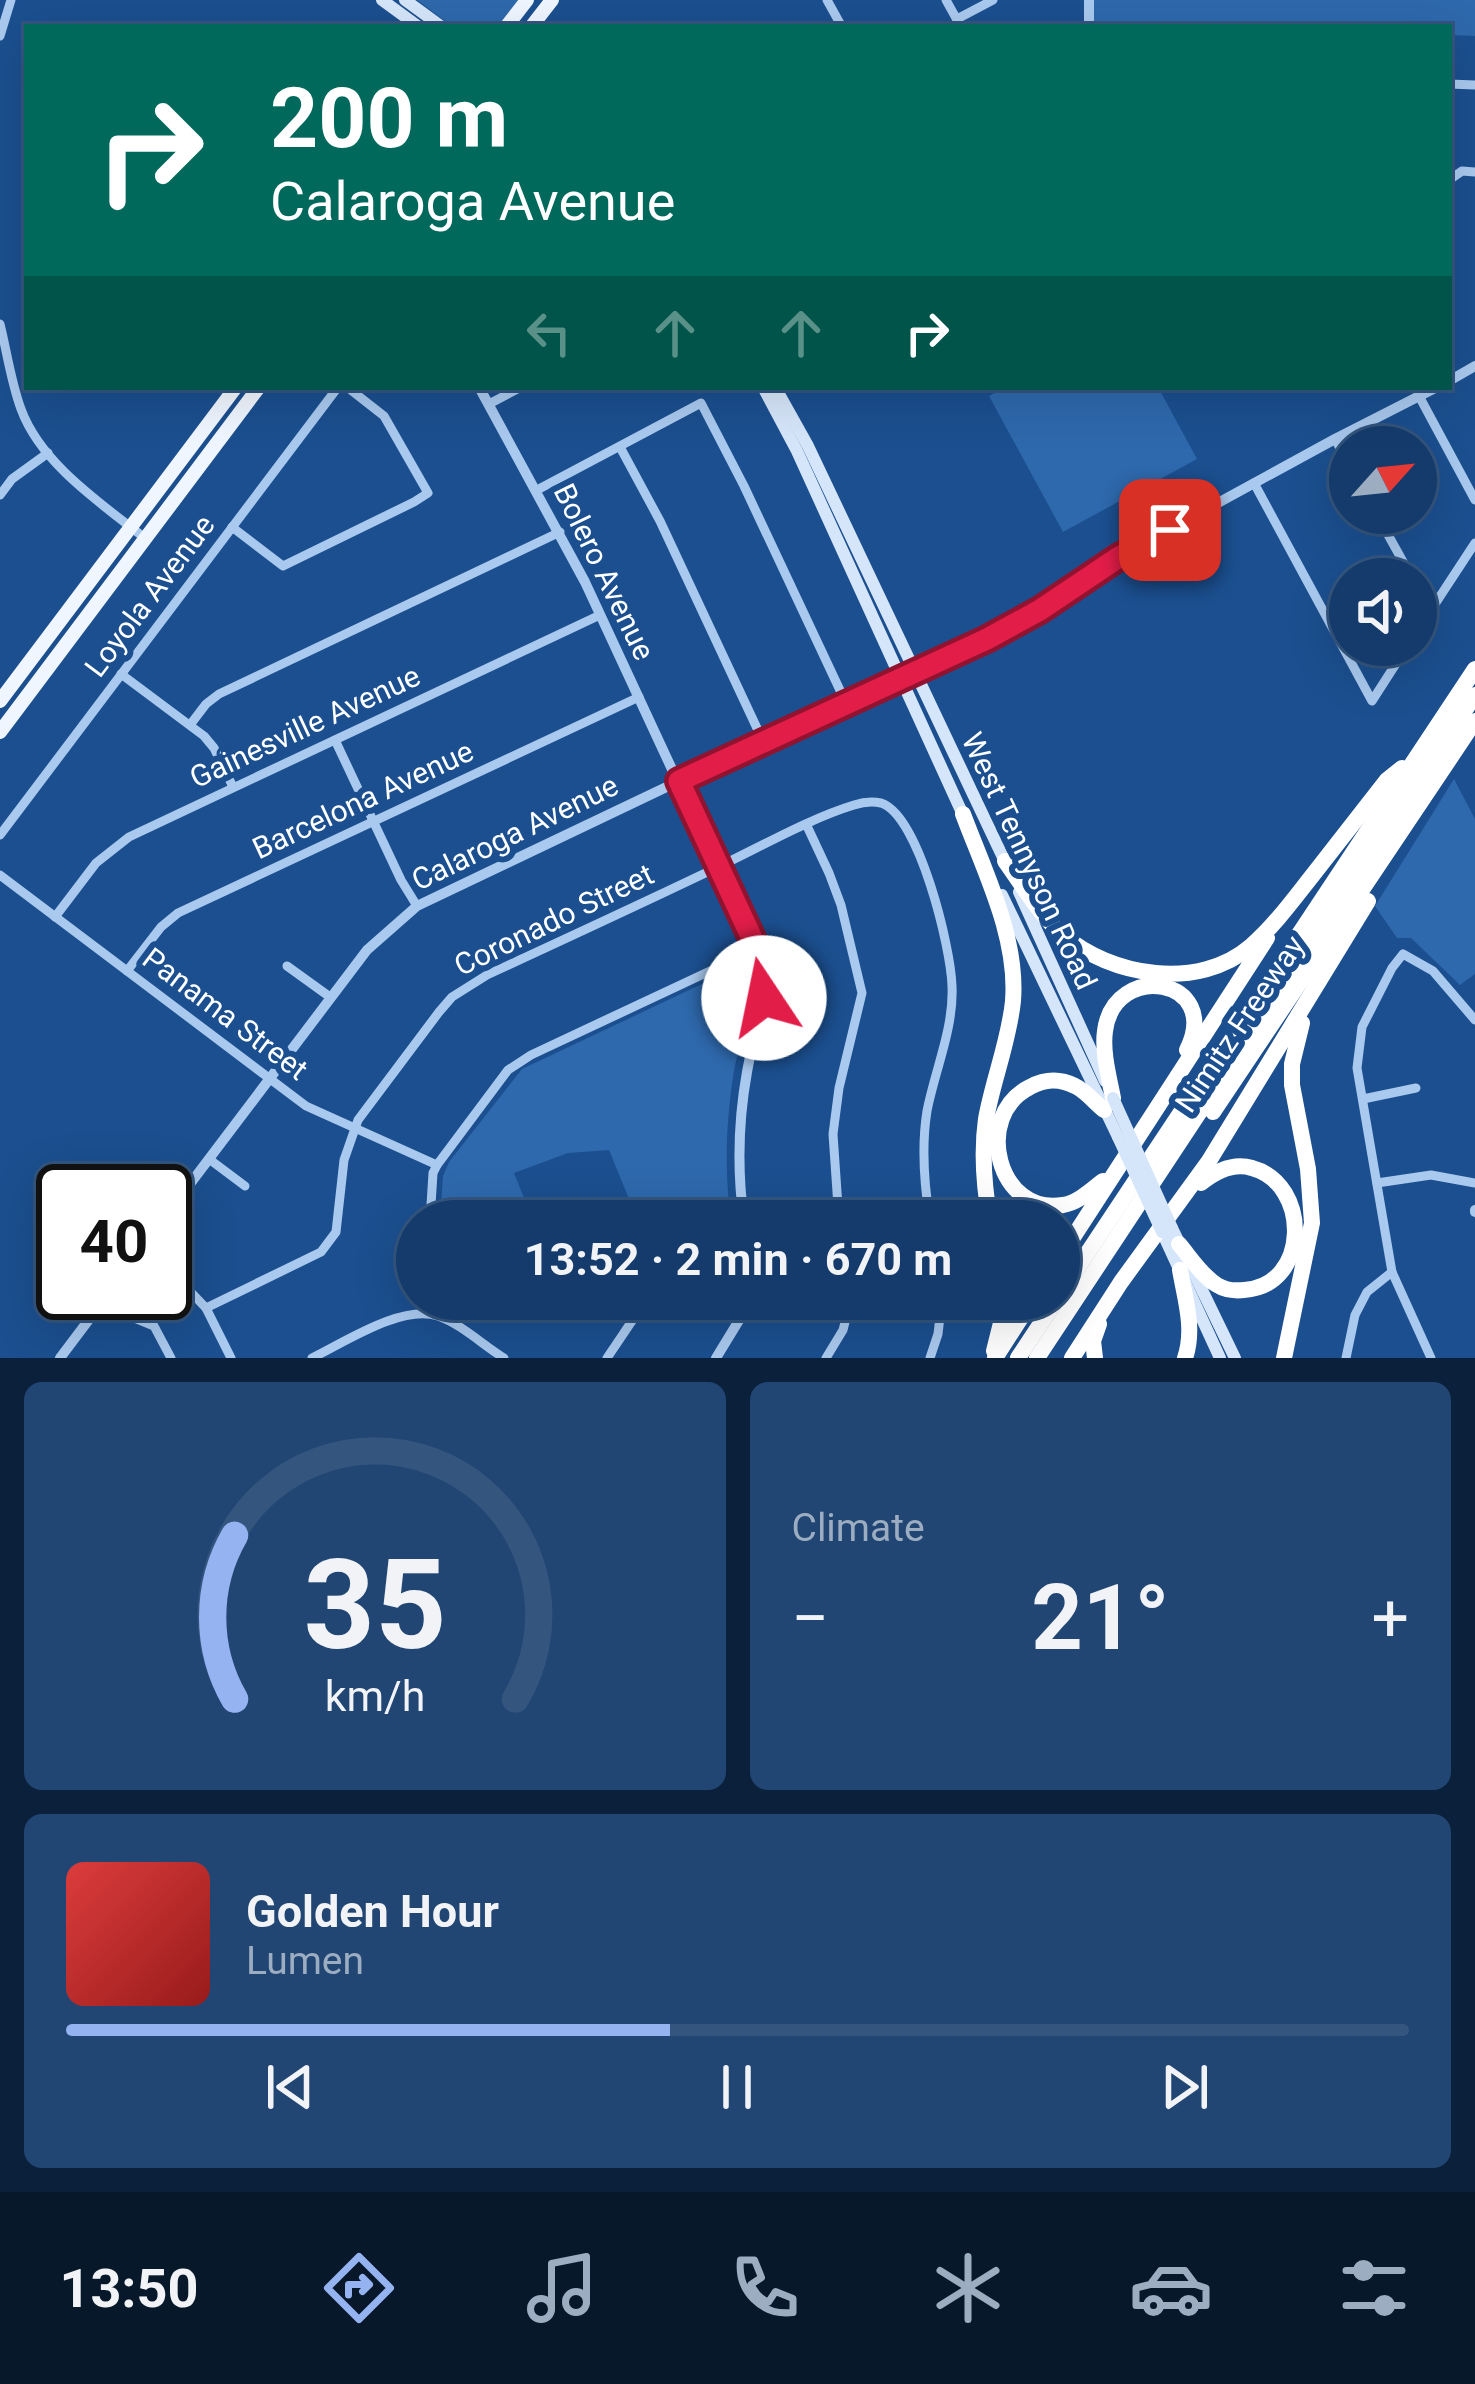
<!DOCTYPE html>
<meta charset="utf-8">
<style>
:root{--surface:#143b6b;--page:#214673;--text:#f1f3f6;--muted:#9dadc1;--line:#33557e;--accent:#95b2f1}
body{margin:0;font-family:Roboto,sans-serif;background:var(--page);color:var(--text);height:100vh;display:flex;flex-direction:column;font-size:45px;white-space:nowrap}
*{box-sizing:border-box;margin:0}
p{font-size:39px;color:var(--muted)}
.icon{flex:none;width:66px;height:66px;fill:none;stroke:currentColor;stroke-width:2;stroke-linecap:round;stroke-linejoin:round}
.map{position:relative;height:1358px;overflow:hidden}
.details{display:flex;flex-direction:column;gap:24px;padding:24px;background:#0b203b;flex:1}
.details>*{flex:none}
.top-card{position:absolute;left:24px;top:24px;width:1428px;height:366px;border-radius:0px;box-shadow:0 12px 48px #0002,0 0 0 3px var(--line);background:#00695c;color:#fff;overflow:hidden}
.needle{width:78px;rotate:63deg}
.tools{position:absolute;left:1329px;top:426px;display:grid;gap:24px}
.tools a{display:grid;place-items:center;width:108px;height:108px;border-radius:50%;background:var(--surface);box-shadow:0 12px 48px #0002,0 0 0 3px var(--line);font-size:60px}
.speed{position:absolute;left:36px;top:1164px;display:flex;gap:24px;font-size:60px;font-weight:700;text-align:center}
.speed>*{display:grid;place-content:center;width:156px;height:156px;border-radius:50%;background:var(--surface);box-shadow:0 12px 48px #0002,0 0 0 3px var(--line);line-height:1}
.speed .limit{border:6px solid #111;border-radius:18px;background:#fff;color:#111}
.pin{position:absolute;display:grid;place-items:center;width:102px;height:102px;color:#fff;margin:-51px;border-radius:24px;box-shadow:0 6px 18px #0006}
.me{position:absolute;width:132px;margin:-66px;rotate:349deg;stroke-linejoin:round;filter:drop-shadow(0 0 9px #0008)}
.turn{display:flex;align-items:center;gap:42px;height:252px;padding:0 48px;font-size:54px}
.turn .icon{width:156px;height:156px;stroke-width:2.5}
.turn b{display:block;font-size:84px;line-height:102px}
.lanes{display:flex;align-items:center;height:114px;padding:0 48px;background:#0003;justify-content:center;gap:60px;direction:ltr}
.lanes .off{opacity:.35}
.big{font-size:90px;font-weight:700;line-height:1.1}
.details .card{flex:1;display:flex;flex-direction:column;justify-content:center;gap:18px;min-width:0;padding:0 42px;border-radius:18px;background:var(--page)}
.details .dial{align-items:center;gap:0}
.dial svg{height:312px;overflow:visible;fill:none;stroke:var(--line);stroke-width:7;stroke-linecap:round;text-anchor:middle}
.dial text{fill:var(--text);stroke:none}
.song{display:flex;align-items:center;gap:36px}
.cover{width:144px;height:144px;border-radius:18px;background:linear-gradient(135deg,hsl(0 70% 55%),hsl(0 70% 35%))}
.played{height:12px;border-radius:6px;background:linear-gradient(90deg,var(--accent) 45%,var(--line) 45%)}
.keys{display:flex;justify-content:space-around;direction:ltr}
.heat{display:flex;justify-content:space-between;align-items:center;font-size:66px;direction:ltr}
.details .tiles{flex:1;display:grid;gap:24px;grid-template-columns:1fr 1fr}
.card:last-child{grid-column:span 2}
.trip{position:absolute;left:396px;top:1200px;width:684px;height:120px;border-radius:60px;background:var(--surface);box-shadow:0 12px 48px #0002,0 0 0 3px var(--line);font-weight:700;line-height:120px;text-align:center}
.menu{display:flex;height:192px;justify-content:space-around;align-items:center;background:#08182b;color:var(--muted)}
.menu .icon{width:84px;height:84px}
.menu .on{color:var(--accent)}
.menu b{font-size:54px;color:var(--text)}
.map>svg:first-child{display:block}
</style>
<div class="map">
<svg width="1475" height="1358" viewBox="0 0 1475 1358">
<rect width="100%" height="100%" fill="#1b4f8f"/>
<g fill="#2e69ad">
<polygon points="417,0 518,0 497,27 453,27"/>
<polygon points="1094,0 1475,0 1475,36 1449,35 1449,27 1263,27 1094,23"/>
<polygon points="1006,387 1158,387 1197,459 1063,532 989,396"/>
<polygon points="1454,779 1475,819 1475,974 1460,985 1411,938 1397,938 1375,906"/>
<path d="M740 966 750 970C757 1004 740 1038 734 1071 726 1120 724 1171 731 1221H638L609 1150 568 1153 514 1173 526 1203 523 1212 506 1221H440L443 1176 449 1162 522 1069Z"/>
</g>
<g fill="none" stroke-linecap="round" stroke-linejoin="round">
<g stroke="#a9c9ee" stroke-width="9">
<polyline points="827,0 842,27"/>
<polyline points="946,0 961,27"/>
<polyline points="957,19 993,0"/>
<polyline points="0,36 11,0"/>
<polyline points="1449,84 1475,85"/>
<polyline points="1452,178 1462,171 1475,172"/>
<path d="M0 324C7 352 11 382 21 409 41 464 102 504 146 539"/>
<polyline points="1419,396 1475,500"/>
<polyline points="489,404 521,387"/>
<polyline points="1335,439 1350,466"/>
<polyline points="620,447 660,521 763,741"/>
<polyline points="1254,483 1372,701 1408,645"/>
<polyline points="537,490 701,403 744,486 846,703"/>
<polyline points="0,495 12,479 48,453"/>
<polyline points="1376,513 1407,569 1437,600"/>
<polyline points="232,527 283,566 414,502 428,493 384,416 347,387"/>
<polyline points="1416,633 1475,543"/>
<polyline points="121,674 204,736 214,748 233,787"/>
<polyline points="190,725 206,704 219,694 560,532"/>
<polyline points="335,740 401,880 417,906"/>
<polyline points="807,826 829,873 841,905 862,993 839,1088 833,1134 839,1221"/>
<polyline points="0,835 338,387"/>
<polyline points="0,875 306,1106 437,1165"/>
<polyline points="55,917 96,863 129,837 600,615"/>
<polyline points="287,966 330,997"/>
<polyline points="127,971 161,927 178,913 639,697"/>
<polyline points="1363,1099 1416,1088"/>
<polyline points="209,1159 245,1186"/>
<polyline points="1377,1183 1431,1175 1475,1183"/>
<polyline points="430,1221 433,1173 437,1165 508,1070 531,1055 757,949"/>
<polyline points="165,1265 206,1308 231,1358"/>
<polyline points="117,1293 132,1317 154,1326 171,1358"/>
<path d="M206 1308 321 1252 336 1232 344 1160 358 1120 439 1012 452 997 487 975C565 939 643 903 720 866 762 846 811 818 854 805 863 802 872 801 881 803 919 815 951 948 952 986 954 1028 935 1070 927 1111 921 1148 924 1184 930 1221"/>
<path d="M312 1358C345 1342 402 1304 438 1316 461 1324 483 1345 504 1358"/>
<polyline points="607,1358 636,1315 652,1299"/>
<polyline points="826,1358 843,1330 851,1299"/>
<polyline points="930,1358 938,1334 942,1299"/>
<polyline points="1346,1358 1355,1315 1367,1292 1392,1272"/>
<polyline points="1431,1358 1392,1272 1357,1068 1362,1027 1392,968 1403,954 1433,971 1475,1020"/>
</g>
<g stroke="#a9c9ee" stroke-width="10">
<polyline points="1089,0 1089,27"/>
<polyline points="1449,381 1475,366"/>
<path d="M479 387 585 582 761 961C767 1000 754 1033 747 1072 738 1122 737 1171 744 1221"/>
<polyline points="1475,1210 1475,1212"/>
<polyline points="165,1217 367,950 417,906 763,741 987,639 1040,610 1119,557 1335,439 1437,387"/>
<polyline points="60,1358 109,1293"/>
<polyline points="716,1358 752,1299"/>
</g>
<g stroke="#d6e6fa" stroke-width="12">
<polyline points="382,0 419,27"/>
<polyline points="405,0 442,27"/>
<polyline points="763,387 797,451 964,817"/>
<polyline points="775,387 808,446 1008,868"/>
<polyline points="1019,892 1105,1081"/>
<polyline points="1002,895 1118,1137"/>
<polyline points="1172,1228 1235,1358"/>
<polyline points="1162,1232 1220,1358"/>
</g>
<g stroke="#f0f6ff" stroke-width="14">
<polyline points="506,27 527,0"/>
<polyline points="531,27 552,0"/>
<polyline points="0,701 236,387"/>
<polyline points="0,732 259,387"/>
</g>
<g stroke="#fff" stroke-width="16">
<path d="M963 814C985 873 1018 937 1013 1001 1009 1041 993 1080 986 1119 981 1154 984 1187 990 1221"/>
<path d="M1005 861C1023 886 1039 914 1062 934 1111 977 1199 991 1251 946 1274 926 1293 900 1312 876 1337 844 1362 812 1387 780L1402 768"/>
<path d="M1113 1098C1109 1077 1102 1052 1105 1031 1114 960 1223 978 1187 1050"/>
<polyline points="1213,1112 1475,721"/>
<path d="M1103 1181C1091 1190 1078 1203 1063 1205 998 1216 972 1116 1030 1087 1045 1079 1059 1078 1075 1086 1086 1091 1094 1102 1104 1110"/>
<path d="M1179 1244C1190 1257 1202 1276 1217 1285 1225 1290 1235 1291 1244 1290 1310 1286 1311 1184 1252 1168 1233 1162 1216 1171 1201 1183"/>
<polyline points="1059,1259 1267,938"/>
<path d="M1180 1270C1185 1299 1195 1329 1185 1358"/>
<polyline points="1059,1296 1475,669"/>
<polyline points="994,1351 1002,1319 1003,1299"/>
<polyline points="995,1358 1033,1299"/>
<polyline points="1018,1358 1057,1299"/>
<polyline points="1037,1358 1475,695"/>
<polyline points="1072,1358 1121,1282 1209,1161 1368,901"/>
<polyline points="1095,1358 1093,1341 1099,1324"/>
<polyline points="1284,1358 1312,1223 1308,1169 1292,1085 1292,1064 1302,1023"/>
</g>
<g stroke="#d6e6fa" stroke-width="12">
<polyline points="1113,1098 1172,1228"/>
<polyline points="1118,1137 1162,1232"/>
</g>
</g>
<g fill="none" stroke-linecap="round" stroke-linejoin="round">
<defs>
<polyline id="route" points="764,998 764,979 757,949 679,781 987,639 1040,610 1119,557 1170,530"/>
</defs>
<use href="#route" stroke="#92132f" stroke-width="30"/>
<use href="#route" stroke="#e11d48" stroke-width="21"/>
</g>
<g text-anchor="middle" stroke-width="12" stroke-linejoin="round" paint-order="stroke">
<g font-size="30" fill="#fff" stroke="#1b4f8f">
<text transform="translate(604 572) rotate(64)" y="10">Bolero Avenue</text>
<text transform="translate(150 596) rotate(-53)" y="10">Loyola Avenue</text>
<text transform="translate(305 727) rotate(-25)" y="10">Gainesville Avenue</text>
<text transform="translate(363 800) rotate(-25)" y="10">Barcelona Avenue</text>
<text transform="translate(515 833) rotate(-26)" y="10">Calaroga Avenue</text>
<text transform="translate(1029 861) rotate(65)" y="10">West Tennyson Road</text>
<text transform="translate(554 920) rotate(-26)" y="10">Coronado Street</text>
<text transform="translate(225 1014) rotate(37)" y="10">Panama Street</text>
<text transform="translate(1240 1024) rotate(-56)" y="10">Nimitz Freeway</text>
</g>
</g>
</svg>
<div class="tools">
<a><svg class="needle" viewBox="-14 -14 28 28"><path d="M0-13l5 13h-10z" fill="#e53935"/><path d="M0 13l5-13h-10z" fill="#9dadc1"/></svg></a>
<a><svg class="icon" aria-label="sound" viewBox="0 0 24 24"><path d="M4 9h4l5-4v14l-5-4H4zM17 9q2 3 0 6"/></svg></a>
</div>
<div class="speed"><div class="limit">40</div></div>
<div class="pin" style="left:1170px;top:530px;background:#d93025"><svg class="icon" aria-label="arrive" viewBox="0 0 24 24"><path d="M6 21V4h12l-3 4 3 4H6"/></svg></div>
<svg class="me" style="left:764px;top:998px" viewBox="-20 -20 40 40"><circle r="19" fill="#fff"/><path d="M0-13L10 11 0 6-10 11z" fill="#e11d48"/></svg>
<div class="trip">13:52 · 2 min · 670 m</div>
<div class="top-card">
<div class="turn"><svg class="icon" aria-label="right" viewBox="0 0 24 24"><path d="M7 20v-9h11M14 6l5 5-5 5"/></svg><div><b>200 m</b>Calaroga Avenue</div></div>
<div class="lanes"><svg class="icon off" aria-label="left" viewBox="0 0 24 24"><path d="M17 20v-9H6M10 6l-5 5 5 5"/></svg><svg class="icon off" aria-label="ahead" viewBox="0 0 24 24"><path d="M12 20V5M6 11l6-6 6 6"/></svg><svg class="icon off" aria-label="ahead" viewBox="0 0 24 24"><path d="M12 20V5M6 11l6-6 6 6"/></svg><svg class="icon" aria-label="right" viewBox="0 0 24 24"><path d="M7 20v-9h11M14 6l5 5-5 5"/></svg></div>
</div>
</div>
<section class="details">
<div class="tiles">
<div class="card dial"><svg viewBox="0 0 100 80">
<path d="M14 69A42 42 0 1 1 86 69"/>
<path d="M14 69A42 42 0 0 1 14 27" stroke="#95b2f1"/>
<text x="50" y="56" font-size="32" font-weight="700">35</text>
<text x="50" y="72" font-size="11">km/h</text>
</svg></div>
<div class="card"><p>Climate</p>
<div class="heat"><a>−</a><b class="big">21°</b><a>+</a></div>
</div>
<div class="card">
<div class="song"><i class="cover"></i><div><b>Golden Hour</b><p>Lumen</p></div></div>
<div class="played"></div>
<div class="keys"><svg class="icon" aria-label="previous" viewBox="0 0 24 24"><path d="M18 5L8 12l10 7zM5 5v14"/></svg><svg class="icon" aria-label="pause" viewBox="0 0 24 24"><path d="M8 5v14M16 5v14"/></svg><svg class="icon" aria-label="next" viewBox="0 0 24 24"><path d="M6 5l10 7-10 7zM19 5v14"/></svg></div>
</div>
</div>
</section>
<nav class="menu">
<b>13:50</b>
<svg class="icon on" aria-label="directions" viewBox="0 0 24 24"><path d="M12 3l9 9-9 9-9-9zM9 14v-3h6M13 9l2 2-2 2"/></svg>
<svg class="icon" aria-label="music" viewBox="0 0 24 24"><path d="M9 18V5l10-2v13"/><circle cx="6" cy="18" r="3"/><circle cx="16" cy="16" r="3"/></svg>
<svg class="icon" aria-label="phone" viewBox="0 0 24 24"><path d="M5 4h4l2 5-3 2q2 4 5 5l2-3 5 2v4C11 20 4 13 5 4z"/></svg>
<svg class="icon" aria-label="climate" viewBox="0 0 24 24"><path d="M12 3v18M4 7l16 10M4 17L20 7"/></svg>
<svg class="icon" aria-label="car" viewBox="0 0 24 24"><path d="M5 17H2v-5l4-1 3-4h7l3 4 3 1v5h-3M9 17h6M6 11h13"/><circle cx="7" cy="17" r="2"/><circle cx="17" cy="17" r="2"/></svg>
<svg class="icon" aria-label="filters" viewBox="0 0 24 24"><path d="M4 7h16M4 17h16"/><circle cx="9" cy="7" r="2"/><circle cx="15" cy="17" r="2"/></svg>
</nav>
